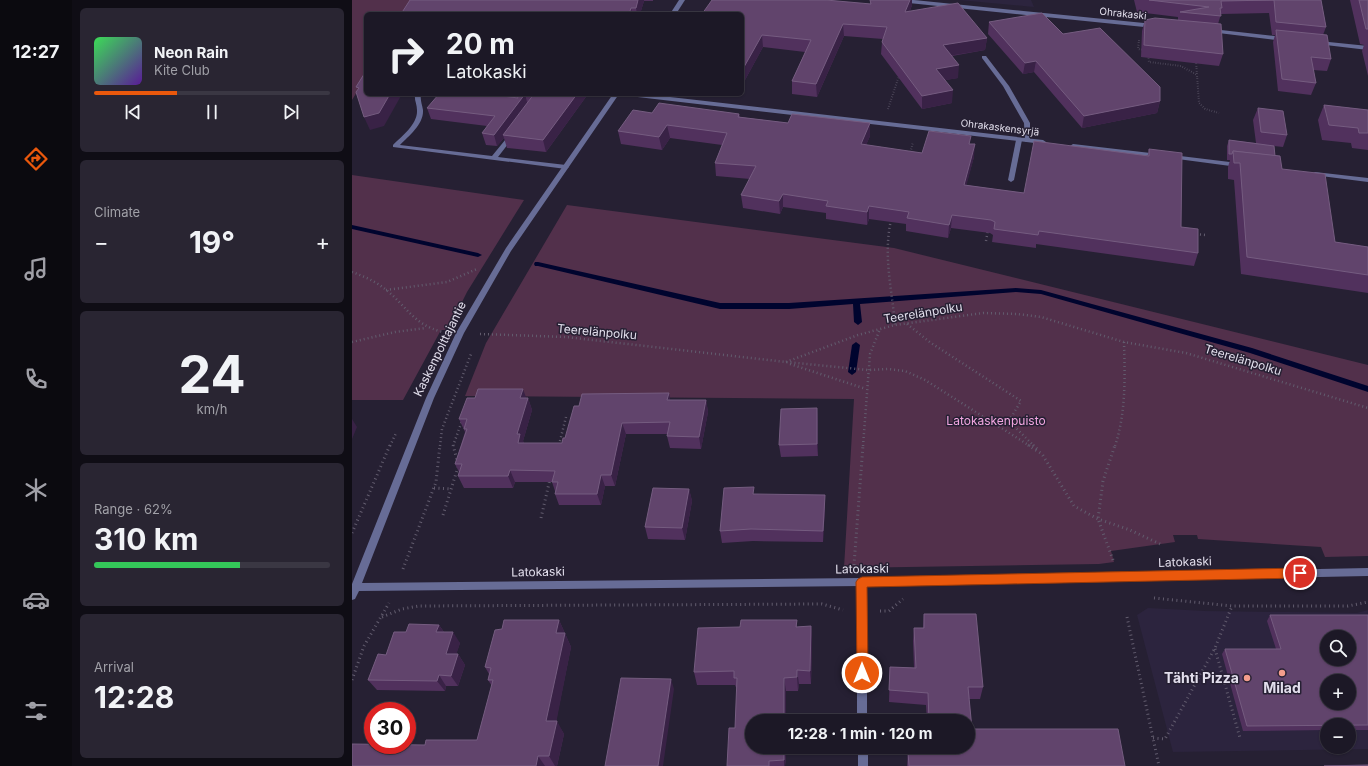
<!DOCTYPE html>
<meta charset="utf-8">
<style>
:root{--surface:#1c1826;--page:#292532;--text:#f1f3f6;--muted:#a0a0a7;--line:#3a3743;--accent:#ea580c}
body{margin:0;font-family:Inter,sans-serif;background:var(--page);color:var(--text);height:100vh;display:flex;flex-direction:column;font-size:15px;white-space:nowrap}
*{box-sizing:border-box;margin:0}
p{font-size:13px;color:var(--muted)}
.icon{flex:none;width:22px;height:22px;fill:none;stroke:currentColor;stroke-width:2;stroke-linecap:round;stroke-linejoin:round}
.map{position:relative;flex:1;overflow:hidden}
.panel{display:flex;flex-direction:column;gap:8px;padding:8px;background:#0f0d15;width:280px}
.panel>*{flex:none}
.hud{position:absolute;left:12px;top:12px;width:380px;height:84px;border-radius:6px;box-shadow:0 1px 3px #0004,0 0 0 1px var(--line);background:#1c1826;color:var(--text);overflow:hidden}
.controls{position:absolute;left:968px;top:630px;display:grid;gap:8px}
.controls a{display:grid;place-items:center;width:36px;height:36px;border-radius:50%;background:var(--surface);box-shadow:0 1px 3px #0004,0 0 0 1px var(--line);font-size:20px}
.speed{position:absolute;left:12px;top:702px;display:flex;gap:8px;font-size:20px;font-weight:700;text-align:center}
.speed>*{display:grid;place-content:center;width:52px;height:52px;border-radius:50%;background:var(--surface);box-shadow:0 1px 3px #0004,0 0 0 1px var(--line);line-height:1}
.speed .limit{border:6px solid #d22;background:#fff;color:#111}
.pin{position:absolute;display:grid;place-items:center;width:34px;height:34px;color:#fff;margin:-17px;border:2px solid #fff;border-radius:50%;box-shadow:0 1px 4px #0007}
.me{position:absolute;width:44px;margin:-22px;rotate:0deg;stroke-linejoin:round;filter:drop-shadow(0 0 3px #0008)}
.turn{display:flex;align-items:center;gap:14px;height:84px;padding:0 16px;font-size:18px}
.turn .icon{width:52px;height:52px;stroke-width:2.5}
.turn b{display:block;font-size:28px;line-height:34px}
.big{font-size:30px;font-weight:700;line-height:1.1}
.panel .widget{flex:1;display:flex;flex-direction:column;justify-content:center;gap:6px;min-width:0;padding:0 14px;border-radius:6px;background:var(--page)}
.panel .dial{align-items:center;gap:0}
.dial b{font-size:52px;line-height:1}
.song{display:flex;align-items:center;gap:12px}
.cover{width:48px;height:48px;border-radius:6px;background:linear-gradient(135deg,hsl(130 70% 55%),hsl(270 70% 35%))}
.played{height:4px;border-radius:2px;background:linear-gradient(90deg,var(--accent) 35%,var(--line) 35%)}
.keys{display:flex;justify-content:space-around;direction:ltr}
.heat{display:flex;justify-content:space-between;align-items:center;font-size:22px;direction:ltr}
.charge{height:6px;border-radius:3px;background:linear-gradient(90deg,#34c759 62%,var(--line) 0)}
.trip{position:absolute;left:393px;top:714px;width:230px;height:40px;border-radius:20px;background:var(--surface);box-shadow:0 1px 3px #0004,0 0 0 1px var(--line);font-weight:700;line-height:40px;text-align:center}
main{display:flex;flex:1;min-height:0}
.tab-bar{display:flex;flex-direction:column;width:72px;justify-content:space-around;align-items:center;background:#0b0a0f;color:var(--muted)}
.tab-bar .icon{width:28px;height:28px}
.tab-bar .current{color:var(--accent)}
.tab-bar b{font-size:18px;color:var(--text)}
.map>svg:first-child{display:block}
</style>
<main>
<nav class="tab-bar">
<b>12:27</b>
<svg class="icon current" aria-label="directions" viewBox="0 0 24 24"><path d="M12 3l9 9-9 9-9-9zM9 14v-3h6M13 9l2 2-2 2"/></svg>
<svg class="icon" aria-label="music" viewBox="0 0 24 24"><path d="M9 18V5l10-2v13"/><circle cx="6" cy="18" r="3"/><circle cx="16" cy="16" r="3"/></svg>
<svg class="icon" aria-label="phone" viewBox="0 0 24 24"><path d="M5 4h4l2 5-3 2q2 4 5 5l2-3 5 2v4C11 20 4 13 5 4z"/></svg>
<svg class="icon" aria-label="climate" viewBox="0 0 24 24"><path d="M12 3v18M4 7l16 10M4 17L20 7"/></svg>
<svg class="icon" aria-label="car" viewBox="0 0 24 24"><path d="M5 17H2v-5l4-1 3-4h7l3 4 3 1v5h-3M9 17h6M6 11h13"/><circle cx="7" cy="17" r="2"/><circle cx="17" cy="17" r="2"/></svg>
<svg class="icon" aria-label="filters" viewBox="0 0 24 24"><path d="M4 7h16M4 17h16"/><circle cx="9" cy="7" r="2"/><circle cx="15" cy="17" r="2"/></svg>
</nav>
<section class="panel">
<div class="widget">
<div class="song"><i class="cover"></i><div><b>Neon Rain</b><p>Kite Club</p></div></div>
<div class="played"></div>
<div class="keys"><svg class="icon" aria-label="previous" viewBox="0 0 24 24"><path d="M18 5L8 12l10 7zM5 5v14"/></svg><svg class="icon" aria-label="pause" viewBox="0 0 24 24"><path d="M8 5v14M16 5v14"/></svg><svg class="icon" aria-label="next" viewBox="0 0 24 24"><path d="M6 5l10 7-10 7zM19 5v14"/></svg></div>
</div>
<div class="widget"><p>Climate</p>
<div class="heat"><a>−</a><b class="big">19°</b><a>+</a></div>
</div>
<div class="widget dial"><b>24</b><p>km/h</p></div>
<div class="widget"><p>Range · 62%</p><b class="big">310 km</b><div class="charge"></div></div>
<div class="widget"><p>Arrival</p><b class="big">12:28</b></div>
</section>
<div class="map">
<svg width="1016" height="766" viewBox="0 0 1016 766">
<rect width="100%" height="100%" fill="#262033"/>
<g fill="#2c243e" fill-rule="evenodd">
<polygon points="607,0 679,0 682,7"/>
<path d="M796 608 853 611 1005 613 1016 610V749L821 752 785 615ZM975 637H997V659H975ZM975 681H997V703H975ZM975 725H997V747H975Z"/>
</g>
<g fill="#52304b">
<polygon points="0,0 61,0 53,14 14,14 14,77 0,100"/>
<polygon points="0,175 172,200 115,292 96,330 89,330 51,400 0,400"/>
<polygon points="215,205 542,248 1016,365 1016,556 973,557 969,547 846,539 845,535 821,535 823,542 759,551 762,562 747,564 492,568 502,399 113,396 134,343"/>
</g>
<g fill="none" stroke-linecap="round" stroke-linejoin="round">
<g fill="#00042e" fill-rule="evenodd">
<polygon points="0,225 126,253 130,255 126,257 0,229"/>
<polygon points="183,262 186,262 368,303 437,303 664,288 689,290 900,348 1016,386 1016,392 898,353 689,294 664,292 508,304 510,322 506,325 502,322 501,304 437,309 368,309 186,266 183,266 182,264"/>
<polygon points="504,342 508,345 504,372 500,375 496,372 500,345"/>
</g>
<g stroke="#625c6e" stroke-width="2" stroke-dasharray="0.5 2" stroke-linecap="butt">
<polyline points="787,40 786,49 792,50"/>
<polyline points="796,56 797,62 829,66 845,75"/>
<polyline points="844,61 847,103 853,109 867,113"/>
<polyline points="536,109 547,76"/>
<polyline points="558,154 561,142"/>
</g>
<g stroke="#625c6e" stroke-width="2.5" stroke-dasharray="1 3" stroke-linecap="butt">
<path d="M539 220C531 256 540 289 543 325"/>
<polyline points="844,234 854,235"/>
<polyline points="634,241 636,230"/>
<path d="M0 272C11 276 23 281 33 289 55 306 61 325 91 332"/>
<polyline points="34,290 95,282 125,269"/>
<polyline points="555,324 579,343 669,401 657,421 682,446"/>
<polyline points="128,334 214,337 434,362 516,370 536,369 553,371 573,380 678,446"/>
<polyline points="0,342 43,332 74,328"/>
<polyline points="434,362 506,335 543,325 631,313 665,314 689,317 772,342 834,353 1016,408"/>
<polyline points="438,364 514,389"/>
<polyline points="207,445 214,417"/>
<polyline points="38,446 44,433"/>
<polyline points="88,446 90,429 119,354"/>
<polyline points="101,446 110,421"/>
<polyline points="511,446 518,354 528,329"/>
<path d="M763 446C774 413 773 377 772 342"/>
</g>
<g stroke="#625c6e" stroke-width="3" stroke-dasharray="1 3.5" stroke-linecap="butt">
<polyline points="101,445 105,460"/>
<polyline points="676,445 690,454 722,506 746,519 778,530 808,544"/>
<polyline points="681,445 687,451"/>
<polyline points="82,488 99,489"/>
<polyline points="91,515 106,467"/>
<polyline points="189,518 198,479"/>
<polyline points="0,533 38,445"/>
<polyline points="761,560 746,519 751,481 763,445"/>
<polyline points="502,565 511,445"/>
<polyline points="51,569 84,482 88,445"/>
<polyline points="802,598 880,606 996,606 1016,602"/>
<polyline points="528,611 537,611 551,599"/>
<polyline points="30,617 50,609 67,606 470,604 491,610"/>
<polyline points="775,617 807,766"/>
<polyline points="863,649 888,738"/>
<polyline points="0,680 12,646 37,603"/>
<polyline points="801,738 813,739 863,648 880,606"/>
</g>
<g fill="#676c96" fill-rule="evenodd">
<polygon points="630,56 634,56 657,86 678,123 678,142 674,142 673,141 672,123 651,86 630,58"/>
<path d="M63 94H69C68 100 70 104 71 110 72 124 57 136 48 145L140 156 158 134 160 133 163 135 146 157 214 165 217 167 214 169 41 147V145C50 136 66 124 65 110 65 104 62 100 63 94Z"/>
<polygon points="143,94 152,94 164,99 161,101"/>
<polygon points="667,138 670,140 662,180 659,182 656,180 664,140"/>
</g>
<g fill="#676c96" fill-rule="evenodd">
<polygon points="544,0 562,0 802,24 805,26 802,28 547,2"/>
<polygon points="860,29 932,37 935,39 932,41 858,32 857,31"/>
<polygon points="967,41 1016,46 1016,50 965,44 965,42"/>
<polygon points="274,94 292,94 691,140 694,142 691,144 277,96"/>
<polygon points="721,144 807,154 810,156 807,158 719,147 718,146"/>
<polygon points="820,155 886,163 889,165 886,167 818,158 817,157"/>
<polygon points="963,172 1016,178 1016,182 961,175 961,173"/>
<polygon points="510,578 513,579 515,582 515,721 505,721 505,582 507,579"/>
<rect x="506" y="747" width="10" height="19"/>
</g>
<g fill="#676c96" fill-rule="evenodd">
<polygon points="327,0 333,0 324,14 318,14"/>
<polygon points="261,94 267,94 159,251 112,333 82,398 10,583 510,578 1016,568 1016,576 510,586 7,591 3,599 0,600 0,584 74,398 104,333 154,248"/>
</g>
</g>
<g fill="#51315d">
<polygon points="58,0 301,0 301,1 292,1 288,14 49,14"/>
<polygon points="518,0 560,0 560,5 558,11 635,38 633,50 600,56 606,78 593,80 600,103 570,109 529,54 530,42 531,39 492,36 465,97 440,94 440,81 453,52 411,47 393,80 390,80 390,14 518,4"/>
<polygon points="782,0 969,0 974,27 971,35 979,59 975,71 961,70 964,83 959,95 926,91 921,42 923,35 920,35 917,13 869,14 866,24 871,54 867,66 789,57 790,31 793,20 826,20 826,17 785,12"/>
<polygon points="998,0 1016,0 1016,76 1010,51 1012,45 1008,44"/>
<polygon points="637,22 711,34 808,101 805,113 730,128 682,72 671,74 636,34"/>
<polygon points="160,94 236,94 194,152 155,148 152,138 145,146 134,145 130,133 135,126 79,119 75,108 164,97 163,96"/>
<polygon points="972,105 1016,110 1016,150 1000,148 999,143 970,140 966,120"/>
<polygon points="906,108 935,135 931,147 922,146 923,156 930,169 983,242 1016,247 1016,293 889,274 882,180 876,179 876,167 878,160 875,160 875,146 877,140 904,143 901,120"/>
<polygon points="300,113 387,114 388,117 436,123 518,123 518,136 514,145 570,153 618,144 622,157 614,185 672,193 796,155 797,149 829,227 846,253 842,266 684,244 684,248 640,242 641,235 638,233 599,228 596,238 554,231 554,224 517,219 515,225 474,219 474,213 431,207 428,214 391,208 389,195 398,179 364,176 363,163 370,145 318,138 310,150 269,144 266,131"/>
<polygon points="317,393 318,400 354,400 356,412 349,449 318,448 315,436 316,434 274,434 263,486 253,486 249,505 207,505 203,494 203,491 200,482 163,482 161,488 112,488 106,476 107,472 103,464 113,432 107,419 174,398 176,398 180,410 171,441 172,443 210,443 213,438 227,406"/>
<polygon points="465,408 466,456 429,457 427,445"/>
<polygon points="337,489 340,501 333,540 296,539 293,527"/>
<polygon points="473,507 471,542 401,541 370,543 368,531"/>
<polygon points="572,614 631,687 628,699 617,699 620,729 773,766 555,766 556,752 562,753 562,747 616,747 616,721 575,721 574,705 537,702 538,667 562,668 561,641 562,628 571,628"/>
<polygon points="918,615 1016,615 1016,730 997,730 997,725 975,725 975,730 891,731 870,654 873,649 924,649 915,621"/>
<polygon points="207,620 219,647 204,721 212,734 205,766 0,766 73,745 125,740 140,686 136,680 137,674 133,667 150,629"/>
<polygon points="445,620 445,627 459,626 460,640 459,684 447,684 446,691 434,691 434,721 400,721 400,747 443,747 443,755 434,755 433,766 375,766 383,728 385,690 383,685 345,685 342,672 388,627"/>
<polygon points="87,625 92,632 108,643 104,654 106,654 113,665 106,686 94,686 93,691 25,690 16,680 34,655 54,632"/>
</g>
<g fill="#392246">
<polygon points="286,0 292,0 292,1 288,14 285,14 284,8"/>
<polygon points="558,0 560,0 560,5 553,24 553,12"/>
<polygon points="279,8 280,14 277,14"/>
<polygon points="491,24 492,36 465,97 464,84"/>
<polygon points="410,35 411,47 393,80 392,67"/>
<polygon points="635,38 633,50 590,57 591,45"/>
<polygon points="684,61 682,72 671,74 673,63"/>
<polygon points="607,65 606,78 583,82 584,69"/>
<polygon points="601,90 600,103 570,109 570,96"/>
<polygon points="38,94 50,94 32,126 18,130 12,117"/>
<polygon points="173,94 176,106 151,135 152,138 145,146 142,135"/>
<polygon points="225,94 236,94 194,152 191,140"/>
<polygon points="808,101 805,113 730,128 732,116"/>
<polygon points="518,123 518,136 509,157 509,144"/>
<polygon points="315,125 318,138 310,150 307,137"/>
<polygon points="623,144 622,157 611,198 612,185"/>
<polygon points="431,194 431,207 428,214 427,201"/>
<polygon points="517,206 517,219 515,225 515,212"/>
<polygon points="600,215 599,228 596,238 597,225"/>
<polygon points="171,389 175,400 176,398 180,410 171,441 173,446 166,443 165,434 168,398"/>
<polygon points="317,393 319,405 315,400"/>
<polygon points="354,400 356,412 349,449 347,437"/>
<polygon points="465,408 466,421 466,456 465,444"/>
<polygon points="0,419 5,427 0,439"/>
<polygon points="270,423 274,434 263,486 259,475"/>
<polygon points="158,470 163,482 161,488 156,476"/>
<polygon points="249,475 253,486 249,505 245,494"/>
<polygon points="337,489 340,501 333,540 330,528"/>
<polygon points="473,495 473,507 471,542 471,531"/>
<polygon points="207,620 219,647 202,734 205,721 212,734 205,766 203,766 197,756 194,721 204,633"/>
<polygon points="87,625 94,635 84,632"/>
<polygon points="459,626 460,640 459,684 458,671"/>
<polygon points="101,632 108,643 101,665 94,654"/>
<polygon points="106,654 113,665 106,686 99,676"/>
<polygon points="445,670 447,684 446,691 445,677"/>
<polygon points="87,675 94,686 93,691 85,681"/>
<polygon points="432,678 434,691 434,721 432,721"/>
<polygon points="319,679 322,689 311,766 306,766"/>
<polygon points="432,747 434,755 433,766 432,766"/>
<polygon points="186,756 193,766 184,766"/>
</g>
<g fill="#61446c" stroke="#755c80" fill-rule="evenodd">
<polygon points="58,0 286,0 284,8 279,8 277,14 49,14"/>
<polygon points="360,0 474,0 519,4 518,0 558,0 553,12 606,3 635,38 591,45 607,65 584,69 601,90 570,96 530,42 535,27 491,24 464,84 440,81 459,40 410,35 392,67 390,67 390,14 350,14"/>
<polygon points="797,0 969,0 974,27 924,22 922,0 869,1 870,8 868,8 869,16 828,12 857,7"/>
<polygon points="1007,0 1016,0 1016,29 1014,29"/>
<polygon points="690,13 711,34 748,28 808,87 808,101 732,116 684,61 673,63 637,22"/>
<polygon points="803,18 869,24 871,54 792,45 793,20"/>
<polygon points="924,30 975,35 979,59 959,57 964,83 930,79"/>
<polygon points="14,71 14,94 38,94 27,113 12,117 4,92 7,88 4,87"/>
<polygon points="87,94 135,94 166,98 164,94 173,94 142,135 130,133 143,116 75,108"/>
<polygon points="182,94 225,94 191,140 151,135"/>
<polygon points="307,103 387,114 386,117 436,123 440,114 518,123 509,144 570,153 577,131 619,136 617,144 623,144 612,185 672,193 682,141 797,156 797,149 830,153 829,227 846,229 846,253 687,231 686,235 642,229 643,222 639,220 600,215 597,225 555,218 557,212 517,206 515,212 474,206 476,201 431,194 427,201 389,195 404,166 363,163 375,133 315,125 307,137 266,131 281,110 300,113"/>
<polygon points="972,105 1016,110 1016,133 1007,133 1006,128 977,125"/>
<polygon points="906,108 931,111 935,135 909,132"/>
<polygon points="877,140 922,146 923,156 881,151 880,154 877,154"/>
<polygon points="881,151 928,156 930,169 973,174 983,242 1016,247 1016,275 895,257 888,163 882,163"/>
<polygon points="126,389 171,389 168,398 176,398 165,434 168,434 166,443 210,443 211,438 213,438 222,406 227,406 230,394 317,393 315,400 354,400 347,437 315,436 318,422 270,423 259,475 249,475 245,494 203,494 206,482 200,482 203,471 158,470 156,476 106,476 110,464 103,464 115,429 112,429 115,419 107,419 115,398 123,398"/>
<polygon points="465,408 465,444 427,445 429,409"/>
<polygon points="402,487 401,494 473,495 471,531 399,529 368,531 372,488"/>
<polygon points="301,488 337,489 330,528 293,527"/>
<polygon points="572,614 624,614 631,687 616,687 620,729 766,729 773,766 557,766 556,752 563,753 563,747 616,747 616,721 577,721 576,693 537,690 538,667 564,668 562,628 572,628"/>
<path d="M918 615H1016V725L895 726 873 649H929ZM975 637H997V659H975ZM975 681H997V703H975Z"/>
<polygon points="152,620 207,620 204,633 213,633 194,721 205,721 197,756 186,756 184,766 0,766 0,744 73,745 74,740 125,740 141,680 136,680 139,668 133,667 143,630 150,629"/>
<polygon points="389,620 445,620 444,627 459,626 458,671 445,670 445,677 432,678 432,721 400,721 400,747 432,747 432,760 417,761 417,766 375,766 377,728 383,728 385,678 382,678 382,671 342,672 346,628 388,627"/>
<polygon points="57,624 87,625 84,632 101,632 94,654 106,654 99,676 87,675 85,681 16,680 26,654 34,655 42,632 54,632"/>
<polygon points="269,678 319,679 306,766 253,766"/>
<polygon points="1016,765 1016,766 972,766"/>
</g>
<polygon fill="#ea580c" stroke="#983908" points="948,568 952,570 954,573 952,576 948,578 515,587 516,673 514,677 510,679 506,677 505,673 504,582 506,579 510,577"/>
<g fill="#f49d8c" stroke="#262033" stroke-width="1.5">
<circle cx="930" cy="673" r="4"/>
<circle cx="895" cy="678" r="4"/>
</g>
<g text-anchor="middle" stroke-width="3" stroke-linejoin="round" paint-order="stroke">
<g font-size="10" fill="#e2deec" stroke="#262033">
<text transform="translate(771 13) rotate(6)" y="4">Ohrakaski</text>
<text transform="translate(648 127) rotate(7)" y="4">Ohrakaskensyrjä</text>
</g>
<g font-size="12" fill="#e2deec" stroke="#262033">
<text transform="translate(571 313) rotate(-9)" y="4">Teerelänpolku</text>
<text transform="translate(245 332) rotate(5)" y="4">Teerelänpolku</text>
<text transform="translate(88 349) rotate(-64)" y="4">Kaskenpolttajantie</text>
<text transform="translate(891 360) rotate(17)" y="4">Teerelänpolku</text>
<text transform="translate(833 562) rotate(-2)" y="4">Latokaski</text>
<text transform="translate(510 569) rotate(-1)" y="4">Latokaski</text>
<text transform="translate(186 572) rotate(-1)" y="4">Latokaski</text>
</g>
<g font-size="12" fill="#f2a6e1" stroke="#262033">
<text x="644" y="425">Latokaskenpuisto</text>
</g>
<g font-size="14" font-weight="bold" fill="#e2deec" stroke="#262033" text-anchor="end">
<text x="887" y="683">Tähti Pizza</text>
<text x="930" y="693" text-anchor="middle">Milad</text>
</g>
</g>
</svg>
<div class="controls">
<a><svg class="icon" aria-label="search" viewBox="0 0 24 24"><circle cx="10" cy="10" r="6"/><path d="M15 15l6 6"/></svg></a>
<a>+</a>
<a>−</a>
</div>
<div class="speed"><div class="limit">30</div></div>
<div class="pin" style="left:948px;top:573px;background:#d93025"><svg class="icon" aria-label="arrive" viewBox="0 0 24 24"><path d="M6 21V4h12l-3 4 3 4H6"/></svg></div>
<svg class="me" style="left:510px;top:673px" viewBox="-20 -20 40 40"><circle r="17" fill="#ea580c" stroke="#fff" stroke-width="3"/><path d="M0-11L8 9 0 5-8 9z" fill="#fff"/></svg>
<div class="trip">12:28 · 1 min · 120 m</div>
<div class="hud">
<div class="turn"><svg class="icon" aria-label="right" viewBox="0 0 24 24"><path d="M7 20v-9h11M14 6l5 5-5 5"/></svg><div><b>20 m</b>Latokaski</div></div>
</div>
</div>
</main>
